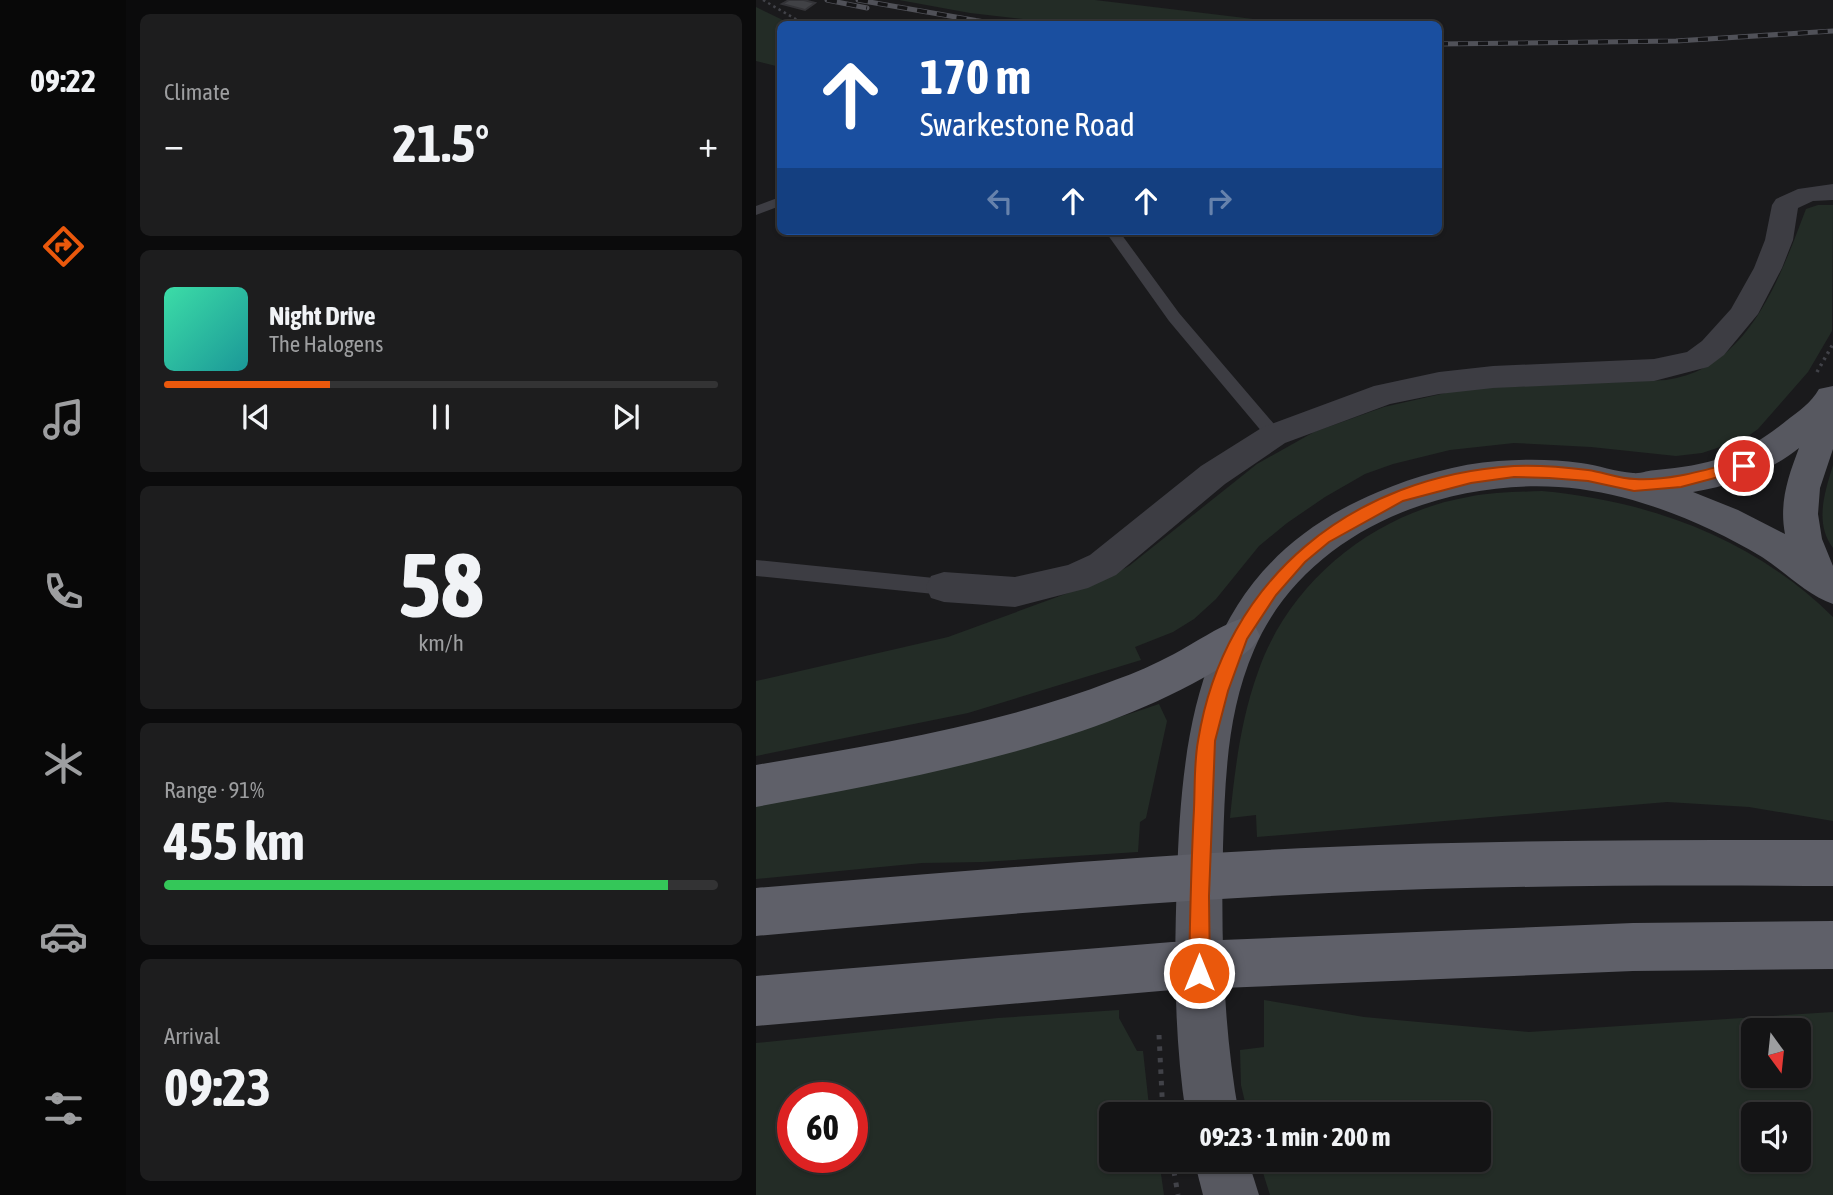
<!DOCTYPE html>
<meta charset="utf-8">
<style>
:root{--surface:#141415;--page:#1d1d1e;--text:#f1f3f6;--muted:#9d9ea0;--line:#333334;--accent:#ea580c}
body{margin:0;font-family:"Asap Condensed",sans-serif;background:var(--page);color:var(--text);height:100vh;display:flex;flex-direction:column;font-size:26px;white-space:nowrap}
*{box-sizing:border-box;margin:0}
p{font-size:23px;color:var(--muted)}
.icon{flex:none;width:38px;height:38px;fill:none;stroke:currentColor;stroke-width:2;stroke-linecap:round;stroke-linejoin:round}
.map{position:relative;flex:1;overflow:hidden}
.side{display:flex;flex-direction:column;gap:14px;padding:14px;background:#0b0b0c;width:630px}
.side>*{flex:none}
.banner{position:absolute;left:21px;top:21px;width:665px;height:214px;border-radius:10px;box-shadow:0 2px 5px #0004,0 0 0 2px var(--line);background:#1a4fa0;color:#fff;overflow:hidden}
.needle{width:46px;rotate:165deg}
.tools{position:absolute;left:985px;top:1018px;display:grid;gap:14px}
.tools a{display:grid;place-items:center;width:70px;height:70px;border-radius:10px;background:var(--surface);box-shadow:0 2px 5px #0004,0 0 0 2px var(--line);font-size:35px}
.speed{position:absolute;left:21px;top:1082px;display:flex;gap:14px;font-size:35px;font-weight:700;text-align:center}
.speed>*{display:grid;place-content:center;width:91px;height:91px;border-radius:50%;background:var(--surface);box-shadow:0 2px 5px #0004,0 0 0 2px var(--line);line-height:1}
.speed .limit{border:10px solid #d22;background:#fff;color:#111}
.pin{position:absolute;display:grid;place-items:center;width:60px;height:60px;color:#fff;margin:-30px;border:4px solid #fff;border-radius:50%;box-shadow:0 2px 7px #0007}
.me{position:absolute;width:77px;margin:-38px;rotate:0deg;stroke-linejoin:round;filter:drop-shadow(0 0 5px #0008)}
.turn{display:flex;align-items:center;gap:24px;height:147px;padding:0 28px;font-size:32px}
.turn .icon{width:91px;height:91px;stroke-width:2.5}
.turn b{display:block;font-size:49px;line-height:60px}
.lanes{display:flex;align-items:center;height:66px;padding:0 28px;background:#0003;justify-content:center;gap:35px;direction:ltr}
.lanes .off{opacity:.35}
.big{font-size:52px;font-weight:700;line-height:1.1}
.side .widget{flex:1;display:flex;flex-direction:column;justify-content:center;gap:10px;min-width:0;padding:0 24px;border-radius:10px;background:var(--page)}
.side .dial{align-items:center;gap:0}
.dial b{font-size:91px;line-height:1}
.song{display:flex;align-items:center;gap:21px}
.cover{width:84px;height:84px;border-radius:10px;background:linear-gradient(135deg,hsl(160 70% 55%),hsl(180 70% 35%))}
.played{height:7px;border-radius:4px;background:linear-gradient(90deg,var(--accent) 30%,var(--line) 30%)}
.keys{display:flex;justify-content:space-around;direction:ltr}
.heat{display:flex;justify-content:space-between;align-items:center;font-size:38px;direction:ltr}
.charge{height:10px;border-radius:5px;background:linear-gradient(90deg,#34c759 91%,var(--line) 0)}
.trip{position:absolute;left:343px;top:1102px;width:392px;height:70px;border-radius:10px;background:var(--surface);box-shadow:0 2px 5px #0004,0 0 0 2px var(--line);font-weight:700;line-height:70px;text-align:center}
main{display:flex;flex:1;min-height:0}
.dock{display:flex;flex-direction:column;width:126px;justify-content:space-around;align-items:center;background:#080808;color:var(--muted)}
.dock .icon{width:49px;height:49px}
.dock .current{color:var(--accent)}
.dock b{font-size:32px;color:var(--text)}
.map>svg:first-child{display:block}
</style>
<main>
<nav class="dock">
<b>09:22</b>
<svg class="icon current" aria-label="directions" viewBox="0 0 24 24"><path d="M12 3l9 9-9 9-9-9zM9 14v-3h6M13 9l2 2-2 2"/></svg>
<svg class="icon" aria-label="music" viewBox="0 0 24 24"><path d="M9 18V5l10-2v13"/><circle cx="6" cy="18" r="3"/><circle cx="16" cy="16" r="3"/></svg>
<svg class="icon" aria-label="phone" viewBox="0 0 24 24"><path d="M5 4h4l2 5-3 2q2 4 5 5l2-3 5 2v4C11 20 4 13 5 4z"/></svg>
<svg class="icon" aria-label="climate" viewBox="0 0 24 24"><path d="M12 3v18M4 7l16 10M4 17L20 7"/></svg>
<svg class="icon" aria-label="car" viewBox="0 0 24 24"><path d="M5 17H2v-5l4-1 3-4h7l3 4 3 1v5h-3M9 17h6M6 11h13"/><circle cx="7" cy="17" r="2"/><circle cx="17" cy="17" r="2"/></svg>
<svg class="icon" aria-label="filters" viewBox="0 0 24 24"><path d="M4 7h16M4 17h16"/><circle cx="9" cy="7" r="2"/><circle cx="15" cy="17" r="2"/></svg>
</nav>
<section class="side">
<div class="widget"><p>Climate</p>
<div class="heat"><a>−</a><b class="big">21.5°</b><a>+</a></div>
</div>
<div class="widget">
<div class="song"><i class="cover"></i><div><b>Night Drive</b><p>The Halogens</p></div></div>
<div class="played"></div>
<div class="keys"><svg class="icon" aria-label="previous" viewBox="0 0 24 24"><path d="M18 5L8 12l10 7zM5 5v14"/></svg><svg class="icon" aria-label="pause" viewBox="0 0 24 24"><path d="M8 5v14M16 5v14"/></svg><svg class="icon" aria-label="next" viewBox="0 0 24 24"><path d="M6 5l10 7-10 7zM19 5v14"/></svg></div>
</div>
<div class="widget dial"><b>58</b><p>km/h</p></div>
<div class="widget"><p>Range · 91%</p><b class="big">455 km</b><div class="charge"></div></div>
<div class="widget"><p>Arrival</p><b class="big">09:23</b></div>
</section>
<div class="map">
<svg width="1077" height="1195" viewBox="0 0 1077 1195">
<rect width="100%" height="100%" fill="#1a1a1c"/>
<g fill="#232c26" fill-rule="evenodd">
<polygon points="143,0 339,0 538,24 312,24 214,13"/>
<polygon points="0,7 35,24 24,24 24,67 0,61"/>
<path d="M1062 205H1077L1076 331 1052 372 1002 429 988 439 946 453 920 456 835 447 758 443 694 450 637 464 609 474 569 497 531 523 503 546 460 599 438 619 417 632 379 647 385 660 212 713 0 756V681L192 637 345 581 373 566 501 464 558 432 628 407 694 392 723 388 910 380C993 369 1024 277 1050 209Z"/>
<path d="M1077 465V548C1058 523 1069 492 1077 465Z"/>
<path d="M786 491C895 501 998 539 1077 617V821L993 807 911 802 501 837 500 815 474 818C479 768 485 719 502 672 533 581 619 513 712 497 736 492 762 492 786 491Z"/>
<path d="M403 704 411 721 390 818 384 822 382 852 227 862 166 863 0 879V799C136 773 272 750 403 704Z"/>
<path d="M508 1000 608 1017 773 1032 1077 1012V1195H514L503 1160H723V1115H492L485 1085 484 1050 508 1047ZM998 1031H1043V1076H998ZM998 1115H1043V1160H998Z"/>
<path d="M363 1010V1018L381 1051H387L394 1115H355V1160H403L408 1195H0V1043L242 1018ZM37 1097H96V1157H37Z"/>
</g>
<polygon fill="#414246" stroke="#343438" stroke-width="2" points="33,0 48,0 59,3 49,10 26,4"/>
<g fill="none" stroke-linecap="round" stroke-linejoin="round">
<polyline stroke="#414248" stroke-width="2.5" stroke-dasharray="2.5 3.5" stroke-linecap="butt" points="7,0 48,24"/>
<polyline stroke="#414248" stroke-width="3.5" stroke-dasharray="2.5 4.5" stroke-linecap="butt" points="1061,372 1077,344"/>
<g stroke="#414248" stroke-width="5" stroke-dasharray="4.5 7" stroke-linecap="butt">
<polyline points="403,1035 407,1115"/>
<polyline points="416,1160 422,1195"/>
</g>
<g fill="#3d3d43" fill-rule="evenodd">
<polygon points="24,197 24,206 0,215 0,206"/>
<polygon points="349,231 363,231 423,313 524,431 526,435 524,439 512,439 413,321"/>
<polygon points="0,560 188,579 195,581 198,587 195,593 188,595 0,576"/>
</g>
<polygon fill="#3d3d43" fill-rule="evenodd" points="1077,184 1077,200 1057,201 1042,208 1037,240 1026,268 1002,314 968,355 952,367 898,381 737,388 683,394 634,404 529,443 469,484 360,575 332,588 259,607 188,602 175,598 170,587 175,576 188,572 259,577 312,565 334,555 445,466 507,427 618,386 683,372 737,366 898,359 931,352 946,341 975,309 998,268 1009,240 1016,205 1020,199 1042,189"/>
<g fill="#575860" fill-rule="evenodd">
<path d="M1077 386V449L1064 488 1062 514 1066 539 1077 566V604C1051 595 1029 572 1006 557 951 524 888 498 824 489 700 473 550 527 498 650 471 712 469 780 467 847 465 937 467 1026 483 1115H430C418 1036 418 958 421 879 426 711 449 564 622 492 660 476 701 464 742 461 769 459 797 459 825 463 842 465 860 472 877 473 884 474 893 470 900 470 955 465 987 456 1030 421 1043 411 1055 403 1063 389ZM1043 448C1032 477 1023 503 1029 534L982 510 937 492C977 485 1011 473 1043 448Z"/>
<polygon points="438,1160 492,1160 503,1195 447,1195"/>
</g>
<g fill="#5f6069" fill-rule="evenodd">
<path d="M484 619 498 624 504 636C495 654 476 661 459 671 328 749 148 779 0 807V765C121 744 244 725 359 680 379 673 399 664 418 654 440 642 460 628 484 619Z"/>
<path d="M1077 840V886C909 885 741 885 573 893 382 902 191 919 0 936V888C191 873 382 855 573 847 741 840 909 840 1077 840Z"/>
<polygon points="1077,921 1077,969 877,971 416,990 0,1026 0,976 416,942 877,923"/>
</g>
<defs>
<g id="rail">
<polyline points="71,0 111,8"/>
<polyline points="102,0 240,24"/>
<polyline points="682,44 920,41 1077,31"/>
</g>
</defs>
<use href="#rail" stroke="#505158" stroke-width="5"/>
<use href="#rail" stroke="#151517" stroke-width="3.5" stroke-dasharray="10" stroke-linecap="butt"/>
</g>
<path fill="#ea580c" stroke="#983908" stroke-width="2" d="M988 460 995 466 993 469 925 487 878 491 832 481 793 478 758 477 715 483 647 501 573 542 549 562 520 595 491 639 472 691 459 741 453 896 454 973 451 980 443 983 436 980 433 973C434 918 435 864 438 809 439 787 438 763 442 741 468 578 597 476 758 466 782 465 808 467 832 470 847 472 863 479 879 479 916 481 952 469 988 460Z"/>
</svg>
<div class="tools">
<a><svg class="needle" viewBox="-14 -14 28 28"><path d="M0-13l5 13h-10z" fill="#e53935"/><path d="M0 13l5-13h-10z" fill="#9d9ea0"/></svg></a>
<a><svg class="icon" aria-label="sound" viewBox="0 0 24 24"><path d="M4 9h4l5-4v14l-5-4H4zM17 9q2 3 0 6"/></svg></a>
</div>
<div class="speed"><div class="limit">60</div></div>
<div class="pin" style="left:988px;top:466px;background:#d93025"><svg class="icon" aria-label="arrive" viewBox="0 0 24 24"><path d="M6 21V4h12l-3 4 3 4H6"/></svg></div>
<svg class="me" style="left:443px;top:973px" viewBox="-20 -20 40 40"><circle r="17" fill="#ea580c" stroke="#fff" stroke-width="3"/><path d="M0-11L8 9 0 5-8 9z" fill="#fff"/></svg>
<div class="trip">09:23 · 1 min · 200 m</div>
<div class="banner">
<div class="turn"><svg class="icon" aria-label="ahead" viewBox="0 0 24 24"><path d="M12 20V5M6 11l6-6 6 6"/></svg><div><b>170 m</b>Swarkestone Road</div></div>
<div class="lanes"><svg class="icon off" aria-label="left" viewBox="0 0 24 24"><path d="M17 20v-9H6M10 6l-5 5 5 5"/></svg><svg class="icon" aria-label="ahead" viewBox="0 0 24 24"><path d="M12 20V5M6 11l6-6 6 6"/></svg><svg class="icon" aria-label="ahead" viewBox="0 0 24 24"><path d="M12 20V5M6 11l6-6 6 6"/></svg><svg class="icon off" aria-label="right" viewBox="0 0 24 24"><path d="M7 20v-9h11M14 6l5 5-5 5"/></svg></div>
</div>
</div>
</main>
